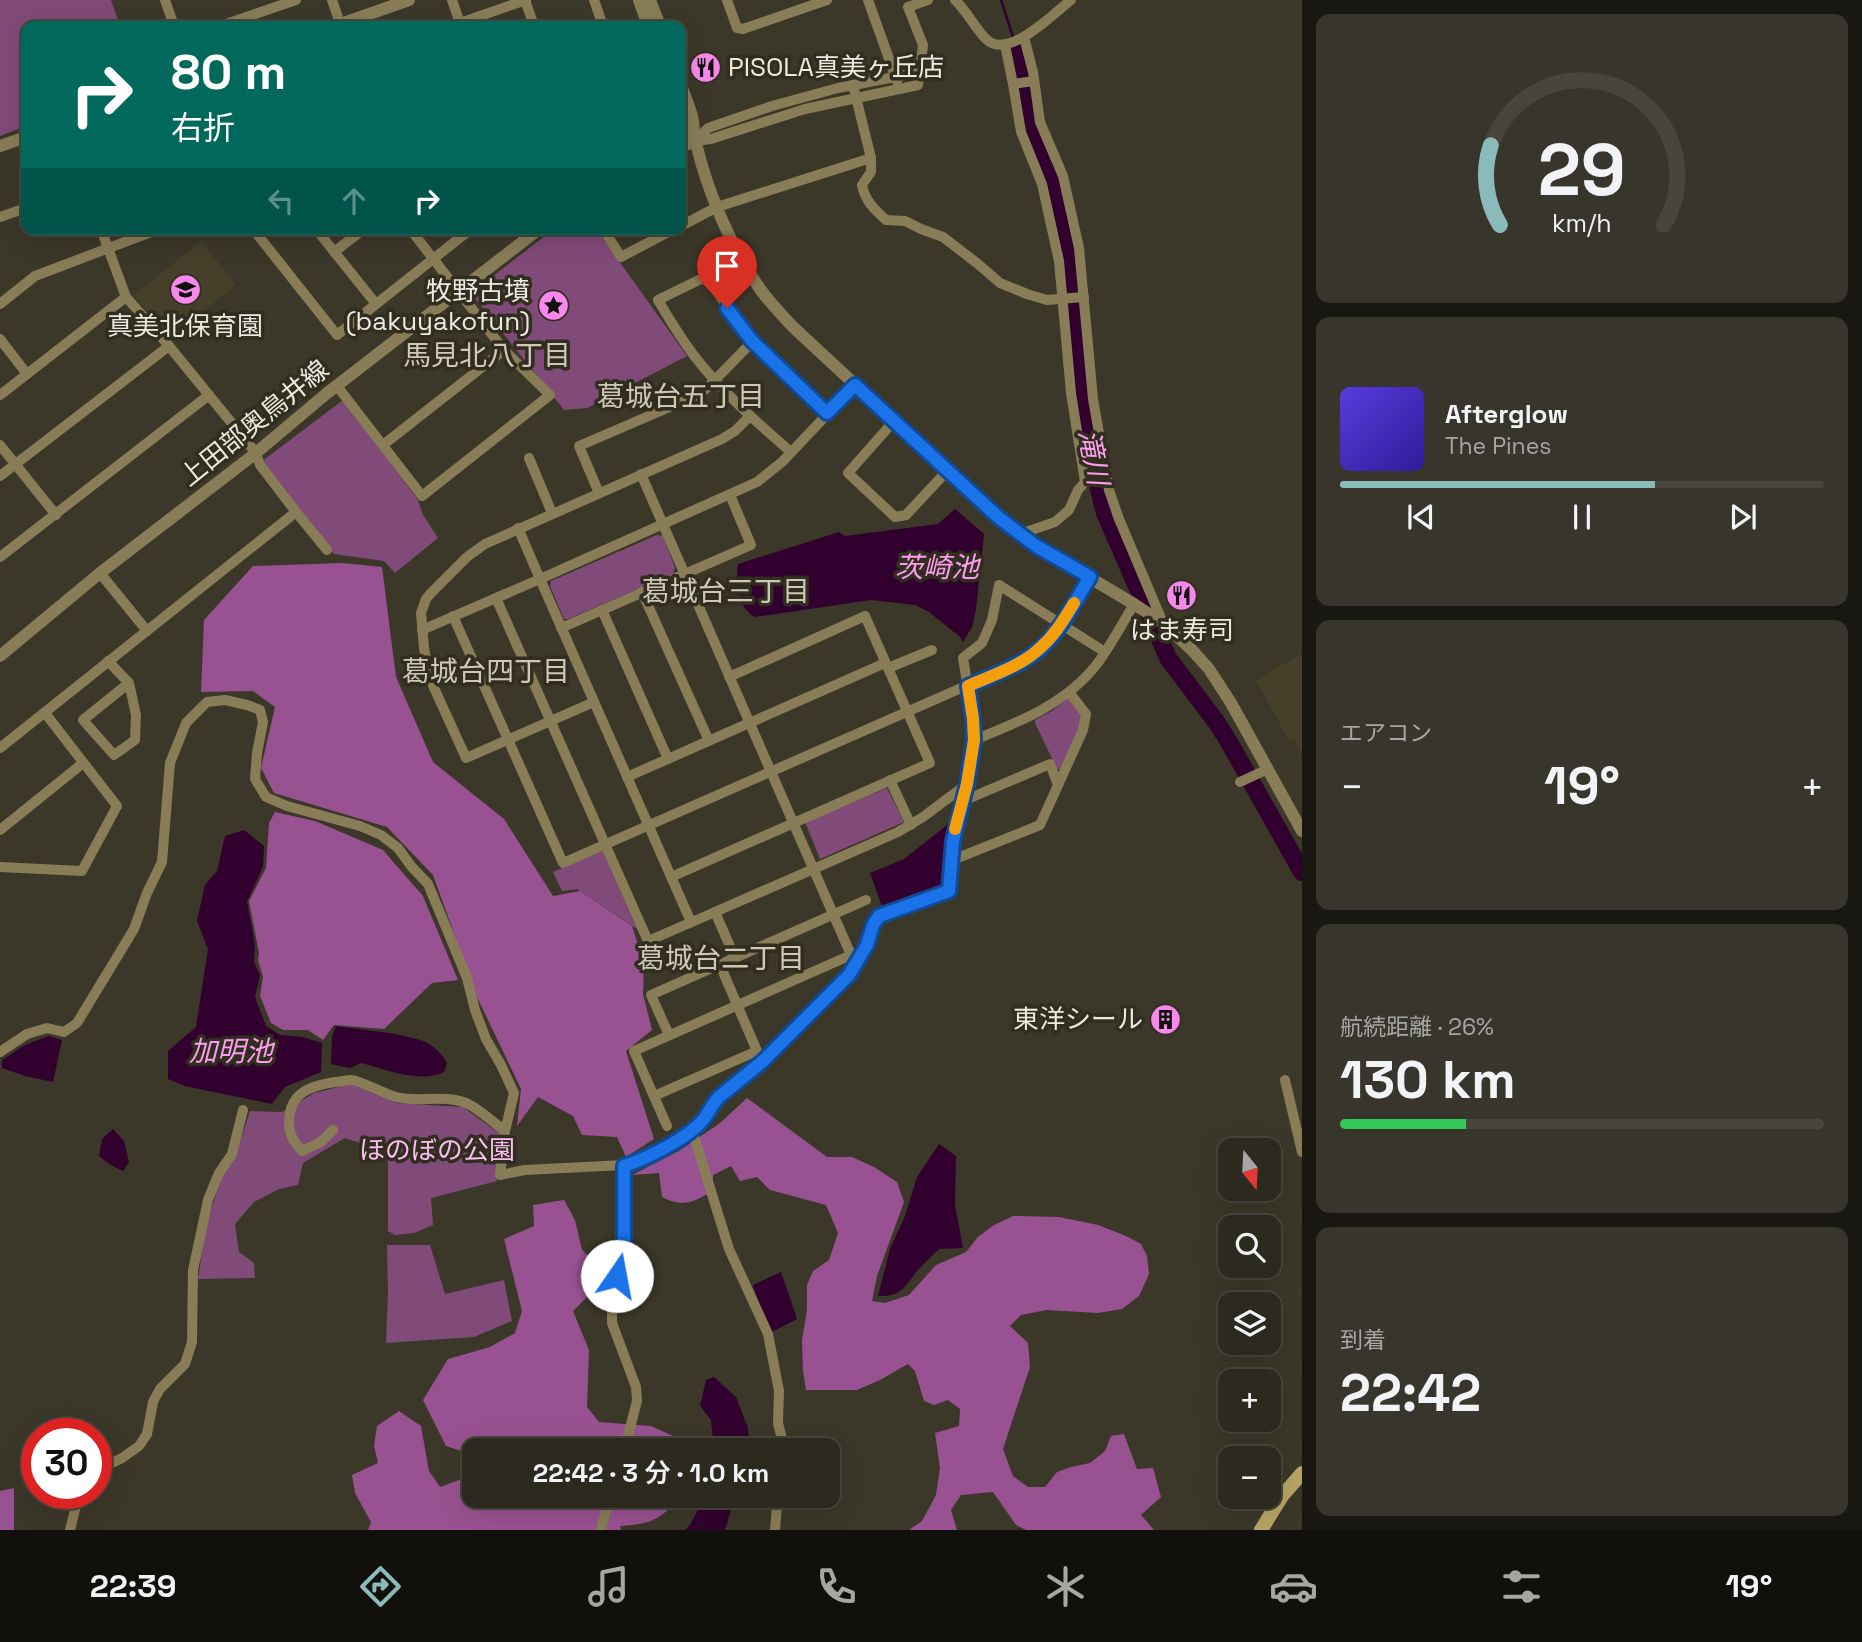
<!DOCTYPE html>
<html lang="ja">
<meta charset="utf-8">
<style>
:root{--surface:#2c291f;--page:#38352c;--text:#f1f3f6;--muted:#a6a6a4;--line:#48453d;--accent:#8bbbb9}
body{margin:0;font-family:"Space Grotesk","Noto Sans JP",sans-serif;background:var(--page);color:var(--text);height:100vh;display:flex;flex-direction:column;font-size:26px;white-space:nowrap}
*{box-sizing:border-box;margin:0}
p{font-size:23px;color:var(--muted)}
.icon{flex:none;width:38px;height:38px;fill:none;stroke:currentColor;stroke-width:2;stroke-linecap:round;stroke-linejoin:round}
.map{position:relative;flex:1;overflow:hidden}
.side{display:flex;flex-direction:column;gap:14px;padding:14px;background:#181711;width:560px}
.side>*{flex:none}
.guide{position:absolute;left:21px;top:21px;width:665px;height:214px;border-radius:14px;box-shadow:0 7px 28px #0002,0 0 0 2px var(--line);background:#00695c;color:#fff;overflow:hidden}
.needle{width:46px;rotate:162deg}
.tools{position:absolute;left:1218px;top:1138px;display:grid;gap:14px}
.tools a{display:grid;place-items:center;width:63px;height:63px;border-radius:14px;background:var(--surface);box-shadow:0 7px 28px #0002,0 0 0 2px var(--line);font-size:35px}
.speed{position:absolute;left:21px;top:1418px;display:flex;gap:14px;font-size:35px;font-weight:700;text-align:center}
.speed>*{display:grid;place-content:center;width:91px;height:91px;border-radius:50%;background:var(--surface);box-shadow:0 7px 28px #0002,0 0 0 2px var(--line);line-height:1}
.speed .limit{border:10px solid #d22;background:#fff;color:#111}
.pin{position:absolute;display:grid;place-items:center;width:60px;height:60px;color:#fff;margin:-72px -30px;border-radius:50% 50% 50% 0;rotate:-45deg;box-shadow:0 0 7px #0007}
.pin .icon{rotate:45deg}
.me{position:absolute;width:77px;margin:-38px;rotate:12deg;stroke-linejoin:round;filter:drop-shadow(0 0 5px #0008)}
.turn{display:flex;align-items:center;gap:24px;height:147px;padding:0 35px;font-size:32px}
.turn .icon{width:91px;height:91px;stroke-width:2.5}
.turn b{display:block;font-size:49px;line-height:60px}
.lanes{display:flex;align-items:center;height:66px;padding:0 35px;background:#0003;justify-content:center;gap:35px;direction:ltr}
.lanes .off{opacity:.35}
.big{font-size:52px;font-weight:600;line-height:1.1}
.side .card{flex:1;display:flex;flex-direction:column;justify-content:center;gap:10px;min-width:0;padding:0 24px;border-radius:14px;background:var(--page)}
.side .dial{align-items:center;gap:0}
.dial svg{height:182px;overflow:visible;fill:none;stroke:var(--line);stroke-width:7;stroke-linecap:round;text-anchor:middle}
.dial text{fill:var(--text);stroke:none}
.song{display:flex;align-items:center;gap:21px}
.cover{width:84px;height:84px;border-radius:10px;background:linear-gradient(135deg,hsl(250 70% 55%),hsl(250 70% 35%))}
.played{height:7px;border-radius:4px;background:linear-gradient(90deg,var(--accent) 65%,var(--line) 65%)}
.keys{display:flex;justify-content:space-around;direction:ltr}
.heat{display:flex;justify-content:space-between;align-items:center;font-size:38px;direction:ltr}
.charge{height:10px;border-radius:5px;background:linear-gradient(90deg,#34c759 26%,var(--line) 0)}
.trip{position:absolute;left:462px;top:1438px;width:378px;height:70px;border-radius:14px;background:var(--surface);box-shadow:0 7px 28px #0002,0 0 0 2px var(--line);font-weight:600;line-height:70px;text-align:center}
.tabs{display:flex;height:112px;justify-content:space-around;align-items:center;background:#12100c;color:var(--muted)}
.tabs .icon{width:49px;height:49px}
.tabs .on{color:var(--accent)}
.tabs b{font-size:32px;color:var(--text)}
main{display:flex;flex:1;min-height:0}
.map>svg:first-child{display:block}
</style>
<main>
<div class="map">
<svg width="1302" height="1530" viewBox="0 0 1302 1530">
<rect width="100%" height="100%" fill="#3b3729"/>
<g fill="#463f2a">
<polygon points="201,241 236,285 169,339 134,295"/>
<polygon points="1301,654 1302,655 1302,755 1294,739 1289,741 1256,680"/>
</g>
<g fill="#804a79">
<polygon points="0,0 111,0 120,26 26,26 26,126 0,136"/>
<polygon points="554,229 596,229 687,356 587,408 564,410 471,293"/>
<polygon points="343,400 418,500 423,515 438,538 395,573 384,561 334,554 261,462"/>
<polygon points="657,535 663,536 675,568 673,574 568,619 564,619 550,586 551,581"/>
<polygon points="1067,699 1071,700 1083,715 1079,730 1060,769 1057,769 1035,723 1035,720 1052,711"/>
<polygon points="887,788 904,822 820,859 805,822"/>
<polygon points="603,851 637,929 577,889 562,891 553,872"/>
<polygon points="351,1084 397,1103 463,1107 500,1134 497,1181 431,1198 433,1225 414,1233 395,1235 388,1231 388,1147 372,1147 345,1138 303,1163 298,1185 279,1189 254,1202 235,1224 239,1252 254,1263 255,1278 198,1279 206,1225 223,1174 240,1142 250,1111 282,1112 314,1093"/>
<polygon points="387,1245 430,1245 445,1294 504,1280 512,1321 474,1337 386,1343 388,1293"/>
</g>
<g fill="#995291">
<polygon points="342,563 382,567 396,677 433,762 504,819 553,896 580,891 632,926 644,963 643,994 652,1030 626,1051 654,1139 626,1157 617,1137 582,1135 573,1116 538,1097 517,1126 521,1089 477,997 433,875 387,827 274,793 261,768 275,707 253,691 201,692 204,620 253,566"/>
<polygon points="275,812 315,821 383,850 423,896 458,980 432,983 384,1029 334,1025 323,1040 308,1030 283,1030 271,1023 260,996 263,977 258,960 259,953 249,901 266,868 269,823"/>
<path d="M747 1098 827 1157H852L874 1167 897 1182 904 1202 877 1276 872 1301 885 1303 909 1295 936 1265 966 1252 978 1237 994 1225 1013 1216 1059 1217 1098 1225 1126 1236 1141 1244 1147 1256 1149 1274 1139 1296 1122 1309 1098 1313 1047 1310 1021 1315 1010 1326 1028 1343 1030 1367 1003 1449 1013 1476 1028 1487H1045L1057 1472 1071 1467 1090 1463 1105 1451 1111 1436 1124 1434 1137 1469 1153 1468 1161 1497 1141 1515 1154 1530H1026L1016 1525 993 1492 961 1495 951 1510 957 1530H909L922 1521 936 1495 940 1468 935 1433 959 1426 960 1409 948 1400 934 1405 924 1401 915 1371 908 1364 880 1380 857 1390H806L803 1371 802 1340 807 1310V1285L813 1271 829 1260 838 1233 826 1205 770 1190 757 1177 740 1181 731 1166 713 1175V1191C693 1202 684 1208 662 1197L659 1173 632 1175 679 1151 720 1123Z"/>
<polygon points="564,1200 575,1220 582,1250 594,1261 600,1284 573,1311 589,1350 587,1407 599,1422 651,1426 686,1442 690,1451 474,1451 474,1455 446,1446 423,1400 448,1359 490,1347 515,1333 522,1311 504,1239 534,1226 533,1205"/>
<path d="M399 1411 421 1426 429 1471 440 1487 467 1477 474 1471V1496H681C660 1520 652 1524 620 1526L621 1530H368L371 1522 355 1493 352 1475 378 1463 374 1446 377 1426Z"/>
<polygon points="14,1488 14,1530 0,1530 0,1491"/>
</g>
<g fill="#32002e">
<path d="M955 509 984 534 976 609 972 627 963 642 959 636 929 612 915 605 871 600 755 617C737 607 735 583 738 564L839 532 845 536 938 524Z"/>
<polygon points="956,818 948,834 941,891 883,909 870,873 904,859"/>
<polygon points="244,830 264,846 263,867 247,902 255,944 254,962 260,975 255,997 266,1026 280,1035 303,1037 322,1043 321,1072 285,1087 272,1104 185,1086 168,1079 168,1051 196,1027 208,949 197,921 205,885 217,871 225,836"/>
<path d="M336 1026C362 1030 398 1032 423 1041 432 1044 443 1054 447 1063L444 1072C421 1084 385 1069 361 1063L350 1068 331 1064 332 1037Z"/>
<polygon points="48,1036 62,1040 53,1082 25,1076 2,1068 2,1060 25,1045"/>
<polygon points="113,1129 124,1141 129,1162 123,1171 109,1164 99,1156 102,1139"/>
<path d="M939 1144 956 1156 955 1205 963 1248 939 1249C932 1256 925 1262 918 1270 905 1286 902 1297 878 1296L890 1249 905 1216 917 1177Z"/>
<polygon points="781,1272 797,1319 768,1334 753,1285"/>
<polygon points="714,1377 736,1397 748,1428 750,1451 714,1451 711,1420 700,1406 706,1380"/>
<polygon points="705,1496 735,1496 725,1530 685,1530 690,1525"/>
</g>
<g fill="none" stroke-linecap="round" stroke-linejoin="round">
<polyline stroke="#32002e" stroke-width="2.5" points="1001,0 1013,37"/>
<polyline stroke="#32002e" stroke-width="18" points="1015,46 1030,126 1049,171 1067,246 1071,273 1083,404 1094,469 1105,513 1168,658 1217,723 1229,742 1302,872"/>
<g stroke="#897d57" stroke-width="10">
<polyline points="165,0 174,26"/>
<polyline points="332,0 341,26"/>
<polyline points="452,0 461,26"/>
<polyline points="525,0 534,26"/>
<polyline points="594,0 603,26"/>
<polyline points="727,0 737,28 743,29 827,0"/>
<polyline points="868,0 897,81"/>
<path d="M955 0C967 11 974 27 986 39 1008 61 1054 13 1071 0"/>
<polyline points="460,23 526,0"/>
<polyline points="220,26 296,0"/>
<polyline points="1024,37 1033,72 1040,122 1063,176 1079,248 1093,399 1109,490 1119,519 1163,623"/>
<polyline points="1005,45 1013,84 1021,132 1042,184 1059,261 1071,393 1085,482"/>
<polyline points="1013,84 1034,81"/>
<polyline points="695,141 711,139 805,109 918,85 923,45 908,7 928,0"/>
<polyline points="696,141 708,128 772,106 838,88 920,72"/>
<path d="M871 158V172L862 185C865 201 875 210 886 220L905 221 921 229 943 237 978 264 1000 283 1027 294 1047 300 1084 297"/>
<polyline points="0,217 26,208"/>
<polyline points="681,226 717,207 871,158 853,85"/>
<polyline points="253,229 337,335 471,229"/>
<polyline points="316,229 376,304"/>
<polyline points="603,229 621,257 674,229"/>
<polyline points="334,252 364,229"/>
<polyline points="0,304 35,276 159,229"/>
<polyline points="0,339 27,374"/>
<polyline points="337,386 422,496 550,395 504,350 414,234 413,229"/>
<polyline points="0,395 126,297"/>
<polyline points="894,421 848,473 895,517 906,515 947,471"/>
<polyline points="0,445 56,515"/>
<polyline points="383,445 504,350"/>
<path d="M791 452C761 426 730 399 704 368 686 347 672 324 658 300L707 276 736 321 753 341 827 413"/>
<polyline points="529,458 552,513"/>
<polyline points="641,474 851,955 634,1051 667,1126"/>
<polyline points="0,476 169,346"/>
<polyline points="599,493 579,446 700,394 715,380 753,341"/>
<polyline points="296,512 327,550"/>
<polyline points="518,528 540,579 757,482 782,462 855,385"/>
<polyline points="1020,534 1055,522 1069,510 1078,490 1085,482 1106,477"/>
<polyline points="0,557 209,395"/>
<polyline points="100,573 147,631"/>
<polyline points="642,592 709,741"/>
<polyline points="496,598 648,941 715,912 735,958"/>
<polyline points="602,610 668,759"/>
<path d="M453 616 563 863 1018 663C1053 644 1070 610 1090 577"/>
<polyline points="561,628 751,545 730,495"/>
<polyline points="422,630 540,579 691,922"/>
<polyline points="108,661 129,683 136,715 135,740 114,755 83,720 129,683"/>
<polyline points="888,668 932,650"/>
<polyline points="594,702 466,758 430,679 424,648 421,613 426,599 431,593 467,557 485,544 722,439 735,431 750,416"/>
<path d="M974 740C1019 722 1066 704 1097 664 1111 645 1122 624 1134 604"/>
<polyline points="0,748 296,512 260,465 256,453 169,346 126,297 101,229"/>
<polyline points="627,777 885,663"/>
<polyline points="890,780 911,825"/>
<polyline points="1240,782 1268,769"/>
<polyline points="963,801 1050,764 1058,785"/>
<polyline points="0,830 83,763"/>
<polyline points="950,861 1040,825 1083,730 1086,714 1069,692"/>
<polyline points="0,867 82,871 117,806 45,713"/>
<polyline points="671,877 930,763 865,616 729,677"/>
<polyline points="715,912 898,832 923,817 967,784"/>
<polyline points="669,1035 651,995 866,900"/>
<polyline points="0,1052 27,1034 47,1028 64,1032 77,1023 134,929 147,893 162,862 170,763 186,723 207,702 225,700 247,705 260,710 263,722 257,753 255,779 266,797 287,806 360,826 381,835 398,848 411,866 428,884 467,978 475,1010 486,1039 501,1065 514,1093 505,1131 500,1175 525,1170 624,1165 640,1161 657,1152 698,1125 719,1097 763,1061 849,975 867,945 873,925 879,916 949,891 953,841 967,784 974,740 973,719 963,658 982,643 992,620 999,585 1105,652"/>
<polyline points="1285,1080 1302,1152"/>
<polyline points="654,1096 757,1051 720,965"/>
<path d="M333 1130 321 1142 302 1151C294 1142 289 1135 289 1123 289 1093 309 1086 335 1082 340 1082 346 1080 351 1080 359 1080 385 1094 396 1097 419 1103 444 1094 466 1103 478 1108 494 1123 505 1131"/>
<polyline points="692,1130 729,1249 768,1334 779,1391 778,1423 785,1451"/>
<polyline points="624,1451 637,1401 636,1387 612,1323 612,1302 624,1242 624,1165"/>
<polyline points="96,1471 122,1458 139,1446 147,1434 153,1402 160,1389 185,1364 192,1342 193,1270 208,1200 219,1173 232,1154 243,1110"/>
<polyline points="70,1530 79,1493"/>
<polyline points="601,1530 610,1496"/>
<polyline points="775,1530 777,1505 781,1496"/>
</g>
<g stroke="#897d57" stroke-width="12">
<polyline points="639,0 648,26"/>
<polyline points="650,0 660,26"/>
<polyline points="335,26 409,0"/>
<path d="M681 85C685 97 691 109 693 121 694 128 694 136 696 143 707 190 730 245 758 286 768 301 781 314 793 327L998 517 1036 546 1134 604 1163 623 1192 650 1209 669 1231 703 1302 831"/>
<polyline points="681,119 683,125 695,141"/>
<polyline points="0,146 26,137"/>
<polyline points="681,147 695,141"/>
<polyline points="0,656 100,573 256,453 326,394 539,229"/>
</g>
<polyline stroke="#b8a565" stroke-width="14" points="1261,1530 1282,1496 1302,1473"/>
</g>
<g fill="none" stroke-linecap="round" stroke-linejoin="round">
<defs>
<path id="route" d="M617 1276 624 1242V1166C646 1159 688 1138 703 1120 709 1113 712 1104 719 1097L763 1061 849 975 867 945 873 925 879 916 949 891 953 841 967 784 974 740 973 719 968 686C992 675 1021 666 1041 648 1062 629 1075 601 1090 577L1036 546 998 517 855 385 827 413 752 341 727 308"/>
</defs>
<use href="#route" stroke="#114b97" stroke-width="18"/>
<use href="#route" stroke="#1a73e8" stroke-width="12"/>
<path stroke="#f59e0b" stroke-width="12" d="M955 829 967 784 974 740 973 719 968 686C993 675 1022 666 1041 647 1055 635 1064 619 1074 603"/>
</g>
<defs>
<symbol id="restaurant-disc" viewBox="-11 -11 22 22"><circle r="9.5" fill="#f888eb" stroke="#312d1f"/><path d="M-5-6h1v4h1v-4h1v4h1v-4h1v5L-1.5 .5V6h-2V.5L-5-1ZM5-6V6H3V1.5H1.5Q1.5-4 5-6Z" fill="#111"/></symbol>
<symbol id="school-disc" viewBox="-11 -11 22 22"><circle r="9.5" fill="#f888eb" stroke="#312d1f"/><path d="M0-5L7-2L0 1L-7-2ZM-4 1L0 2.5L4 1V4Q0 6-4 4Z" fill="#111"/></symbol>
<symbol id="sight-disc" viewBox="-11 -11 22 22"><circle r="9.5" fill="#f888eb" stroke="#312d1f"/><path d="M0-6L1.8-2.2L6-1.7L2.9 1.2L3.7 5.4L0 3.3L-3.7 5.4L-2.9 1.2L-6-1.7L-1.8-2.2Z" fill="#111"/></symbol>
<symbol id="building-disc" viewBox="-11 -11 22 22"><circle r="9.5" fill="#f888eb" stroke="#312d1f"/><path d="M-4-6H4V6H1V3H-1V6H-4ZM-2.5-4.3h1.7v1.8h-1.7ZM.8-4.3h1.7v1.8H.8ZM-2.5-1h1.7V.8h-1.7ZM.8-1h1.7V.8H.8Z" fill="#111"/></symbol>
</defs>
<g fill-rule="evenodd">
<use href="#restaurant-disc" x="688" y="50" width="35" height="35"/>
<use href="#school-disc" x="168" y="272" width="35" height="35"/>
<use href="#sight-disc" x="536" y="288" width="35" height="35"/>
<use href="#restaurant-disc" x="1164" y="578" width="35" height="35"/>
<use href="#building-disc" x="1148" y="1002" width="35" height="35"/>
</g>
<g text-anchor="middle" stroke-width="7" stroke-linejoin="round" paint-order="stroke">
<g font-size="26" fill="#ebe9e0" stroke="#312d1f" text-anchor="end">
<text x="728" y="76" text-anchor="start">PISOLA真美ヶ丘店</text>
<text x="530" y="300">牧野古墳<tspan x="530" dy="30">(bakuyakofun)</tspan></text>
<text x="185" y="335" text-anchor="middle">真美北保育園</text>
<text x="1182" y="639" text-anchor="middle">はま寿司</text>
<text x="1143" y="1028">東洋シール</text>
</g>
<g font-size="26" fill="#ebe9e0" stroke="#312d1f">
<text transform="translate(254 423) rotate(-39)" y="9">上田部奥鳥井線</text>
</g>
<g font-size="26" fill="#fabff1" stroke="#312d1f">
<text x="437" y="1159">ほのぼの公園</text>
</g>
<g font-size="28" fill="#cec8b7" stroke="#312d1f">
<text x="487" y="365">馬見北八丁目</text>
<text x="681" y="406">葛城台五丁目</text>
<text x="726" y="601">葛城台三丁目</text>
<text x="486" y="681">葛城台四丁目</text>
<text x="721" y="968">葛城台二丁目</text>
</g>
<g font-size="28" font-style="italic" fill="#fd9cf1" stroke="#312d1f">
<text transform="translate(1094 457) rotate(79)" y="10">滝川</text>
<text x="937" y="577">茨崎池</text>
<text x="231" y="1061">加明池</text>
</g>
</g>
</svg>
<div class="tools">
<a><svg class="needle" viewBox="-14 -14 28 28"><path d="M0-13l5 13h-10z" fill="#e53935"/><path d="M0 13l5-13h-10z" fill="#a6a6a4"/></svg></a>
<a><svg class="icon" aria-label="search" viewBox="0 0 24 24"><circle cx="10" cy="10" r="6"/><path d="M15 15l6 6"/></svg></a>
<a><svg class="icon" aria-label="layers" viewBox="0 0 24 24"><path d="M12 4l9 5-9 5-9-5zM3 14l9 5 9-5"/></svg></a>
<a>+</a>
<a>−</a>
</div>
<div class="speed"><div class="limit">30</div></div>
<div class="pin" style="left:727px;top:308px;background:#d93025"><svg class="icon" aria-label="arrive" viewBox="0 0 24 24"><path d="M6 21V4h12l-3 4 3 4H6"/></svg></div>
<svg class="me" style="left:617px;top:1276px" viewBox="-20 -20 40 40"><circle r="19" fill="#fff"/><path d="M0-13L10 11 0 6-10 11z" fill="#1a73e8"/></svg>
<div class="trip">22:42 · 3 分 · 1.0 km</div>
<div class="guide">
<div class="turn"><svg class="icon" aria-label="right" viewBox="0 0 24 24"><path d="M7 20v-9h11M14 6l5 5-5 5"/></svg><div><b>80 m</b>右折</div></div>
<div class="lanes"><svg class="icon off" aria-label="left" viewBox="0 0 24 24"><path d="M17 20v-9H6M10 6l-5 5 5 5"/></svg><svg class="icon off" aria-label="ahead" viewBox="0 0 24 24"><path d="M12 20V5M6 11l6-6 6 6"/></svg><svg class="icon" aria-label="right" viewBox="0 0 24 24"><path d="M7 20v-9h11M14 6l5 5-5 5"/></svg></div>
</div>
</div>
<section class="side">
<div class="card dial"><svg viewBox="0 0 100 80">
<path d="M14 69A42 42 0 1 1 86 69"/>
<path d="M14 69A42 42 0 0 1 10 34" stroke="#8bbbb9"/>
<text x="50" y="56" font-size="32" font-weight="700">29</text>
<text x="50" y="72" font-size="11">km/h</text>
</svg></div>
<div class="card">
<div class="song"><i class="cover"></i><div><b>Afterglow</b><p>The Pines</p></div></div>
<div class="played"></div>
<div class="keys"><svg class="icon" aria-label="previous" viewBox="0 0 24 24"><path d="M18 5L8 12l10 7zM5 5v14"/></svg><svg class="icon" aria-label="pause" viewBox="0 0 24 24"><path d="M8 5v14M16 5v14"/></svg><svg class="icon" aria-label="next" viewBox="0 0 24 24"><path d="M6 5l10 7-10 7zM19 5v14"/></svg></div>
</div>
<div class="card"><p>エアコン</p>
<div class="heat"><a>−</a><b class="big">19°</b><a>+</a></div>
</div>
<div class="card"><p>航続距離 · 26%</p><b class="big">130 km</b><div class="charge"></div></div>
<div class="card"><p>到着</p><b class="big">22:42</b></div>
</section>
</main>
<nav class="tabs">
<b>22:39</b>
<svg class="icon on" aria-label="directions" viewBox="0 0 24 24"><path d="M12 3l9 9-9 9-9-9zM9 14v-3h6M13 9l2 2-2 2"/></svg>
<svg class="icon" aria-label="music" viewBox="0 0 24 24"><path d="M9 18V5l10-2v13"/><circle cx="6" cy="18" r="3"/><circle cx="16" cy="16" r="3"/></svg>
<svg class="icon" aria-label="phone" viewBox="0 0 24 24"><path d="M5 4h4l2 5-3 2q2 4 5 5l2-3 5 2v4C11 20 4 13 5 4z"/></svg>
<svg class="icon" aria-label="climate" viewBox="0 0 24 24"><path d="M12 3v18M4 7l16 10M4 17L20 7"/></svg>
<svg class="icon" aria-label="car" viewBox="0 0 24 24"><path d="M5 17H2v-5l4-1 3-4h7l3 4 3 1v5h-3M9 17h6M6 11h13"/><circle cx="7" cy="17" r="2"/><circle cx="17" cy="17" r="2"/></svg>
<svg class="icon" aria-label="filters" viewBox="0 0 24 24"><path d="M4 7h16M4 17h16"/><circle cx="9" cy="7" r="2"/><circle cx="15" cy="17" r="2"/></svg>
<b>19°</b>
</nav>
